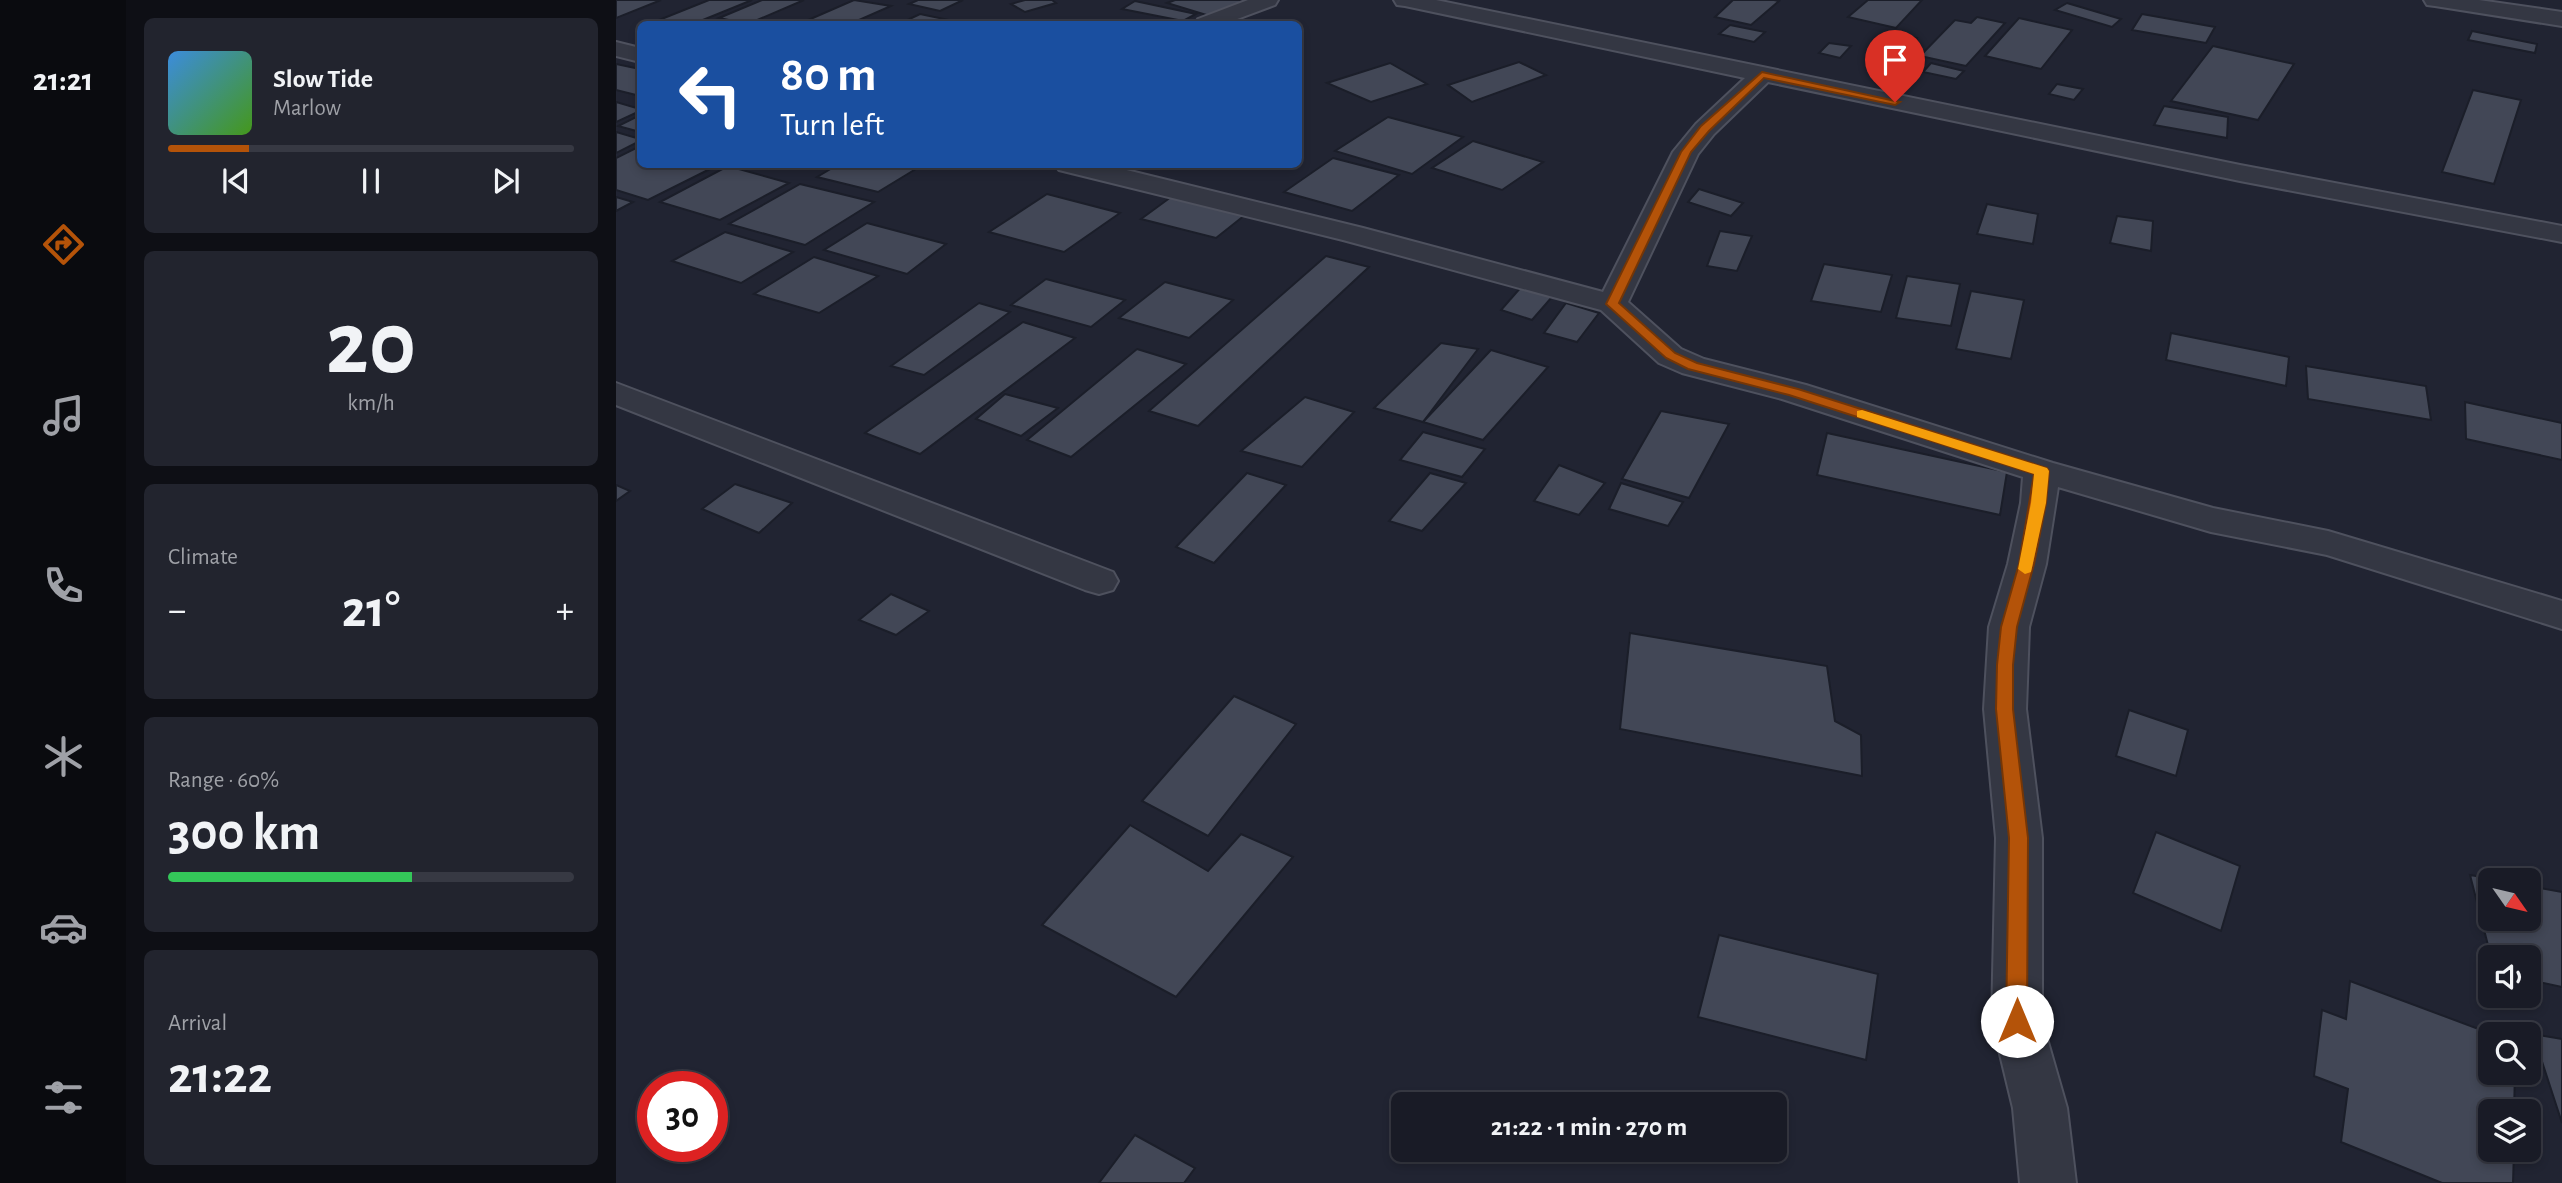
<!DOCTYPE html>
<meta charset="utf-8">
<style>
:root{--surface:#191b26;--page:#22242e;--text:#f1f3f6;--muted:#9fa1a7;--line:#373943;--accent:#b45309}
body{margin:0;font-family:"Alegreya Sans",sans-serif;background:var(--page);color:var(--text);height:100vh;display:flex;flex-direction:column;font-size:26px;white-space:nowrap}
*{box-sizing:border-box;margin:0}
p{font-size:23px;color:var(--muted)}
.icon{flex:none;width:38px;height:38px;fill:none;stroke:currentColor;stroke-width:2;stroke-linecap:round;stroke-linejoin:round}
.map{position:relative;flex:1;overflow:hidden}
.drawer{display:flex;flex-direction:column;gap:18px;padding:18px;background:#0e0f15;width:490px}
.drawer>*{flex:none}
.banner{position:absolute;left:21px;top:21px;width:665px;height:147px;border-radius:10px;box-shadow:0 4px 10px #0003,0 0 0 2px var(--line);background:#1a4fa0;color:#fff;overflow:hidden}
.needle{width:46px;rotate:124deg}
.tools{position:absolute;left:1862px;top:868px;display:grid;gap:14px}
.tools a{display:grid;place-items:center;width:63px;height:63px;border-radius:10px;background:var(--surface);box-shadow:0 4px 10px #0003,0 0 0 2px var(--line);font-size:35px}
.speed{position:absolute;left:21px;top:1071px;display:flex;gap:14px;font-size:35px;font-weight:700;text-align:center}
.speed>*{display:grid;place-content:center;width:91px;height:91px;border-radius:50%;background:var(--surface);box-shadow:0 4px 10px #0003,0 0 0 2px var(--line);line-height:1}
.speed .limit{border:10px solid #d22;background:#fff;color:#111}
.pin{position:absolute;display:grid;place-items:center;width:60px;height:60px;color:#fff;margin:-72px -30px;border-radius:50% 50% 50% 0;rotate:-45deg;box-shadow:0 0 7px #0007}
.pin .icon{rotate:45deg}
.me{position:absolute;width:77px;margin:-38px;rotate:0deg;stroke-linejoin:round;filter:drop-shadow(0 0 5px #0008)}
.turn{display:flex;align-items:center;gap:24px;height:147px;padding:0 28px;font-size:32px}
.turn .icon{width:91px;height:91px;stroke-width:2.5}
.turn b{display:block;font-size:49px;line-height:60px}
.big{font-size:52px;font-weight:600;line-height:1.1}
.drawer .card{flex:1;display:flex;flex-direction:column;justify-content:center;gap:10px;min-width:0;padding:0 24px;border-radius:10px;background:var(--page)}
.drawer .dial{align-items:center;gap:0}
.dial b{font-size:91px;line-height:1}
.song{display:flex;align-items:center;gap:21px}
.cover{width:84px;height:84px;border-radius:10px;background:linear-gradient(135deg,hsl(210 70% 55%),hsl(100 70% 35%))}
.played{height:7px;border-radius:4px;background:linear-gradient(90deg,var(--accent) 20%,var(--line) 20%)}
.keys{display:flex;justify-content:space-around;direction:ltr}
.heat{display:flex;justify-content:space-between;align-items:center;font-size:38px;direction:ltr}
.charge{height:10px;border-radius:5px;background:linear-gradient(90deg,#34c759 60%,var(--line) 0)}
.trip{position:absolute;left:775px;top:1092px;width:396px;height:70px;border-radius:10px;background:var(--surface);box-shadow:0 4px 10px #0003,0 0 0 2px var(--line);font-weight:600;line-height:70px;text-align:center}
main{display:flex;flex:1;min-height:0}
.tabs{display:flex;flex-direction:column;width:126px;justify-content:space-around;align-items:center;background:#0a0b0f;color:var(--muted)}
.tabs .icon{width:49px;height:49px}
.tabs .active{color:var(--accent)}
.tabs b{font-size:32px;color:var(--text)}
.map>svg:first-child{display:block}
</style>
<main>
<nav class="tabs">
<b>21:21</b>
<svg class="icon active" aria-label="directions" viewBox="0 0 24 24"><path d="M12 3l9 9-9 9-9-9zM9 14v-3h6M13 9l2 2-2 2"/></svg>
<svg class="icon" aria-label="music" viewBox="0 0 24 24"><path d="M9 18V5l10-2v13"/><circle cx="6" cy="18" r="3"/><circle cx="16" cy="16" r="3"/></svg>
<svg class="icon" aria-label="phone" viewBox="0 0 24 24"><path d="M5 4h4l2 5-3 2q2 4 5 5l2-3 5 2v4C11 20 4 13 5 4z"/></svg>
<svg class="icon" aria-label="climate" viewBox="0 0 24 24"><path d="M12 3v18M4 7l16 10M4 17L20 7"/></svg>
<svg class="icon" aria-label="car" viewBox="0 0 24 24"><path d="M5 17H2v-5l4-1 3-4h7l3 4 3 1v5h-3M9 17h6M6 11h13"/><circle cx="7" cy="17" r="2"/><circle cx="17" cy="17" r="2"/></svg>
<svg class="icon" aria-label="filters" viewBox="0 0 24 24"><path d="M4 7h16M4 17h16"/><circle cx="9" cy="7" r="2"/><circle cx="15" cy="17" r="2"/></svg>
</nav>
<section class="drawer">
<div class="card">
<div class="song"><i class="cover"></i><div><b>Slow Tide</b><p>Marlow</p></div></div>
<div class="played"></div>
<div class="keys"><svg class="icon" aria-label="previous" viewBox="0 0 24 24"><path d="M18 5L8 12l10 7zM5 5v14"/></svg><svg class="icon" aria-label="pause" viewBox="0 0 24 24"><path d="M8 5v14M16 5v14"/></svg><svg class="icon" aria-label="next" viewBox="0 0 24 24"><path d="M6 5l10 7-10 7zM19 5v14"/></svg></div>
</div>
<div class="card dial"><b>20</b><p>km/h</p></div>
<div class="card"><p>Climate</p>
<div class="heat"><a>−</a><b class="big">21°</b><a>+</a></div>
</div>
<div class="card"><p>Range · 60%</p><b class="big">300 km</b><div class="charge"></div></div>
<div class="card"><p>Arrival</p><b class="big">21:22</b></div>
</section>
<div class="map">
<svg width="1946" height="1183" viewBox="0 0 1946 1183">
<rect width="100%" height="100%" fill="#212432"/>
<g fill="#424756" stroke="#1b1e29" stroke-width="2">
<polygon points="0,0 45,0 0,18"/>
<polygon points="93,0 136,0 77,24 33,24"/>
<polygon points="146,0 188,0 132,24 103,18"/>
<polygon points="238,0 275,6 234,24 183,24"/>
<polygon points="302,0 347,0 324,11 293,4"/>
<polygon points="409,0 436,0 440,3 409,12 395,4"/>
<polygon points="559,0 623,0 627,3 597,17 551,3"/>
<polygon points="1117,0 1158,0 1163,1 1135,25 1099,17"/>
<polygon points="1252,0 1306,0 1280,28 1232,17"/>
<polygon points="519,1 580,14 567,21 506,9"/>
<polygon points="1451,3 1505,19 1496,27 1439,10"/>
<polygon points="304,14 333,20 324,24 283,24"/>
<polygon points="1526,14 1599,27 1590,43 1516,30"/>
<polygon points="1361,17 1389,23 1350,66 1304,56 1339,20 1355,23"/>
<polygon points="1403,18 1456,30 1425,69 1369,56"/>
<polygon points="1114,25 1149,32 1138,42 1103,34"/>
<polygon points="1856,31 1921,44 1919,53 1852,40"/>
<polygon points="1269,34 1301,38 1289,61 1256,55"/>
<polygon points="1213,43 1235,46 1224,58 1203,53"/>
<polygon points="1597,46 1678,64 1642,120 1555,101"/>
<polygon points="903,62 930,75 856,102 832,85"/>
<polygon points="774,63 811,84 755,102 711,83"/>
<polygon points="1315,63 1348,71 1340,79 1307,72"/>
<polygon points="0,64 24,69 24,96 0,90"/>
<polygon points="1441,84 1467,89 1458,100 1433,94"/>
<polygon points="1857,90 1905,100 1878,184 1826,172"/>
<polygon points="0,102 24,109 24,111 0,122"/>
<polygon points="1548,106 1612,117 1611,138 1538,125"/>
<polygon points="24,115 24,132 2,126"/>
<polygon points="772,117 847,137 796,174 719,151"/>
<polygon points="0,132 24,139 24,141 0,153"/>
<polygon points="857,141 927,162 886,190 816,168"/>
<polygon points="24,146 24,164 104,164 32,200 0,190 0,158"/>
<polygon points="717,158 783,175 736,211 668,192"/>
<polygon points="223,164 308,164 262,192 201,177"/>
<polygon points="112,166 173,183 104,220 44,202"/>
<polygon points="184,184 258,202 189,245 113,224"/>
<polygon points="1083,189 1127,203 1115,216 1072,202"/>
<polygon points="431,194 504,213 448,252 373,232"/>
<polygon points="0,197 17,202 0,211"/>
<polygon points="555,197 629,215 600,238 525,219"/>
<polygon points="1371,204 1422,214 1417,244 1361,234"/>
<polygon points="1501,216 1537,221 1535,251 1494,243"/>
<polygon points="251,223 330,244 291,274 208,250"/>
<polygon points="1104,231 1136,236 1121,271 1091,266"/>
<polygon points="109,232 177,252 125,283 56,261"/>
<polygon points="710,256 753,267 582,426 533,411"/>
<polygon points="198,257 262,276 203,313 138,294"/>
<polygon points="1208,264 1276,275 1265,312 1195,301"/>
<polygon points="1291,276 1344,284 1335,326 1280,318"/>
<polygon points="430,279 509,300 475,327 395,305"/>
<polygon points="549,282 617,300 573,338 503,318"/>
<polygon points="906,286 936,297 916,320 885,310"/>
<polygon points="1355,291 1408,300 1395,359 1340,349"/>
<polygon points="363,303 394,312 308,375 275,366"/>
<polygon points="950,303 983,313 961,342 928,333"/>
<polygon points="407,322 459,338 304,454 249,433"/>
<polygon points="1555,333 1673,357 1670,386 1550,360"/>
<polygon points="825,343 862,349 807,422 758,408"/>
<polygon points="521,349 570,364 455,457 411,440"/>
<polygon points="875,350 932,367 867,440 807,422"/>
<polygon points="1690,366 1810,386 1815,420 1692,399"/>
<polygon points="389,394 442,408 405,436 360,419"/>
<polygon points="689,397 738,412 686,467 625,451"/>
<polygon points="1849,402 1946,423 1946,460 1850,439"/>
<polygon points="1045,411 1113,424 1073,498 1006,479"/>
<polygon points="807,432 869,449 846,477 784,460"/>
<polygon points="1211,433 1391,472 1384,515 1201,475"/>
<polygon points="943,465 989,483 963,515 918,501"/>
<polygon points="631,473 670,485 598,563 560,547"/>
<polygon points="814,473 850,483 806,531 773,521"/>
<polygon points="1005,483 1067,502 1052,526 993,509"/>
<polygon points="119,484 176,503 143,533 86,509"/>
<polygon points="0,485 14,491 0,501"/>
<polygon points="275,594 313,611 280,635 243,620"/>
<polygon points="1014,633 1211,666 1219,721 1245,735 1246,776 1004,729"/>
<polygon points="618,696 680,724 592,836 526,801"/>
<polygon points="1513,710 1572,730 1560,776 1500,756"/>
<polygon points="514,825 592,871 625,834 677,857 560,997 426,925"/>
<polygon points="1540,832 1624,866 1605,931 1517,893"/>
<polygon points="1854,875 1884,880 1874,880 1874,919 1913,919 1913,886 1946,892 1946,987 1913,980 1913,957 1875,957"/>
<polygon points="1103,935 1262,974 1250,1060 1082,1017"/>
<polygon points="1734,981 1876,1034 1874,1073 1899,1073 1898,1111 1874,1111 1874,1150 1898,1150 1897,1183 1826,1183 1725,1142 1732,1089 1698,1076 1706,1010 1730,1019"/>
<polygon points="1917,1034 1946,1039 1946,1123"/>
<polygon points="519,1135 579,1168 568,1183 483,1183"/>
</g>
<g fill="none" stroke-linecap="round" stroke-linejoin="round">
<defs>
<g id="minor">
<polygon points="632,0 662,0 659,5 608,24 579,24 582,19"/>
<polygon points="778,0 820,0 1624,165 1946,226 1946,242 1624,181 1152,82 1098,134 1082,154 1012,302 1065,349 1088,359 1190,385 1437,463 1597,508 1712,531 1946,601 1946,629 1711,555 1595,532 1442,487 1430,564 1413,627 1410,709 1426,838 1426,1021 1451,1108 1460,1183 1404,1183 1397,1108 1376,1021 1380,838 1368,709 1373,627 1392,564 1405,503 1407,477 1166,399 1066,373 1043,363 985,310 727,240 443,170 439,164 486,164 747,228 987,292 1057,152 1080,124 1129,78 789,6 781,5"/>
<polygon points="1808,0 1863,0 1946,12 1946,26 1819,6 1811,5"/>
<polygon points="0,42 24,48 24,62 0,56"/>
<polygon points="0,383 497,572 502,581 497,590 483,594 469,590 0,405"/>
</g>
</defs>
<use href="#minor" stroke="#4e515e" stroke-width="4"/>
<use href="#minor" fill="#343743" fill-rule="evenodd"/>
</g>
<polygon fill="#b45309" stroke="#753606" stroke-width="2" points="1146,72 1284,102 1279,105 1148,78 1093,131 1075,152 1003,303 1059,353 1081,363 1182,389 1431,468 1433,471 1430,503 1418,564 1401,627 1397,665 1397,709 1412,838 1411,1021 1408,1028 1401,1031 1393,1028 1390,1021 1393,838 1380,709 1381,665 1385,627 1403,564 1418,474 1173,395 1072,369 1050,358 990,304 1065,152 1085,126"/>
<polygon fill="#f59e0b" points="1246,410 1431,468 1433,471 1430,503 1415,572 1409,574 1402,569 1415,503 1418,474 1241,417 1241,411"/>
</svg>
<div class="tools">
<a><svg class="needle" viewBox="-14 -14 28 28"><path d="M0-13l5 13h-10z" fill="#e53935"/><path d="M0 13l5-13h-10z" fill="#9fa1a7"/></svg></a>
<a><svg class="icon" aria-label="sound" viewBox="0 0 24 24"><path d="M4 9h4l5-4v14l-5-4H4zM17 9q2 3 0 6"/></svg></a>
<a><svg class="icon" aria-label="search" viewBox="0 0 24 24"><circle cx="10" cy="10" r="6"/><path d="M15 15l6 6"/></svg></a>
<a><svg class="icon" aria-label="layers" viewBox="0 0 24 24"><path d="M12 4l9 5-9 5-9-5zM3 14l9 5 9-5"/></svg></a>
</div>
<div class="speed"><div class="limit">30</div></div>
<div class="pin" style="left:1279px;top:102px;background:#d93025"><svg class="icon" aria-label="arrive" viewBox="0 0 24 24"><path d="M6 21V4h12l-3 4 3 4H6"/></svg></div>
<svg class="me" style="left:1401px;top:1021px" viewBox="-20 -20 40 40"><circle r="19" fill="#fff"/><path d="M0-13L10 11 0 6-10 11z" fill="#b45309"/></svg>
<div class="trip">21:22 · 1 min · 270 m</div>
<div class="banner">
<div class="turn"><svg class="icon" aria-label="left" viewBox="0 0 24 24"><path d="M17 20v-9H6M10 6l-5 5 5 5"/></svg><div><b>80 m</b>Turn left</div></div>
</div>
</div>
</main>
